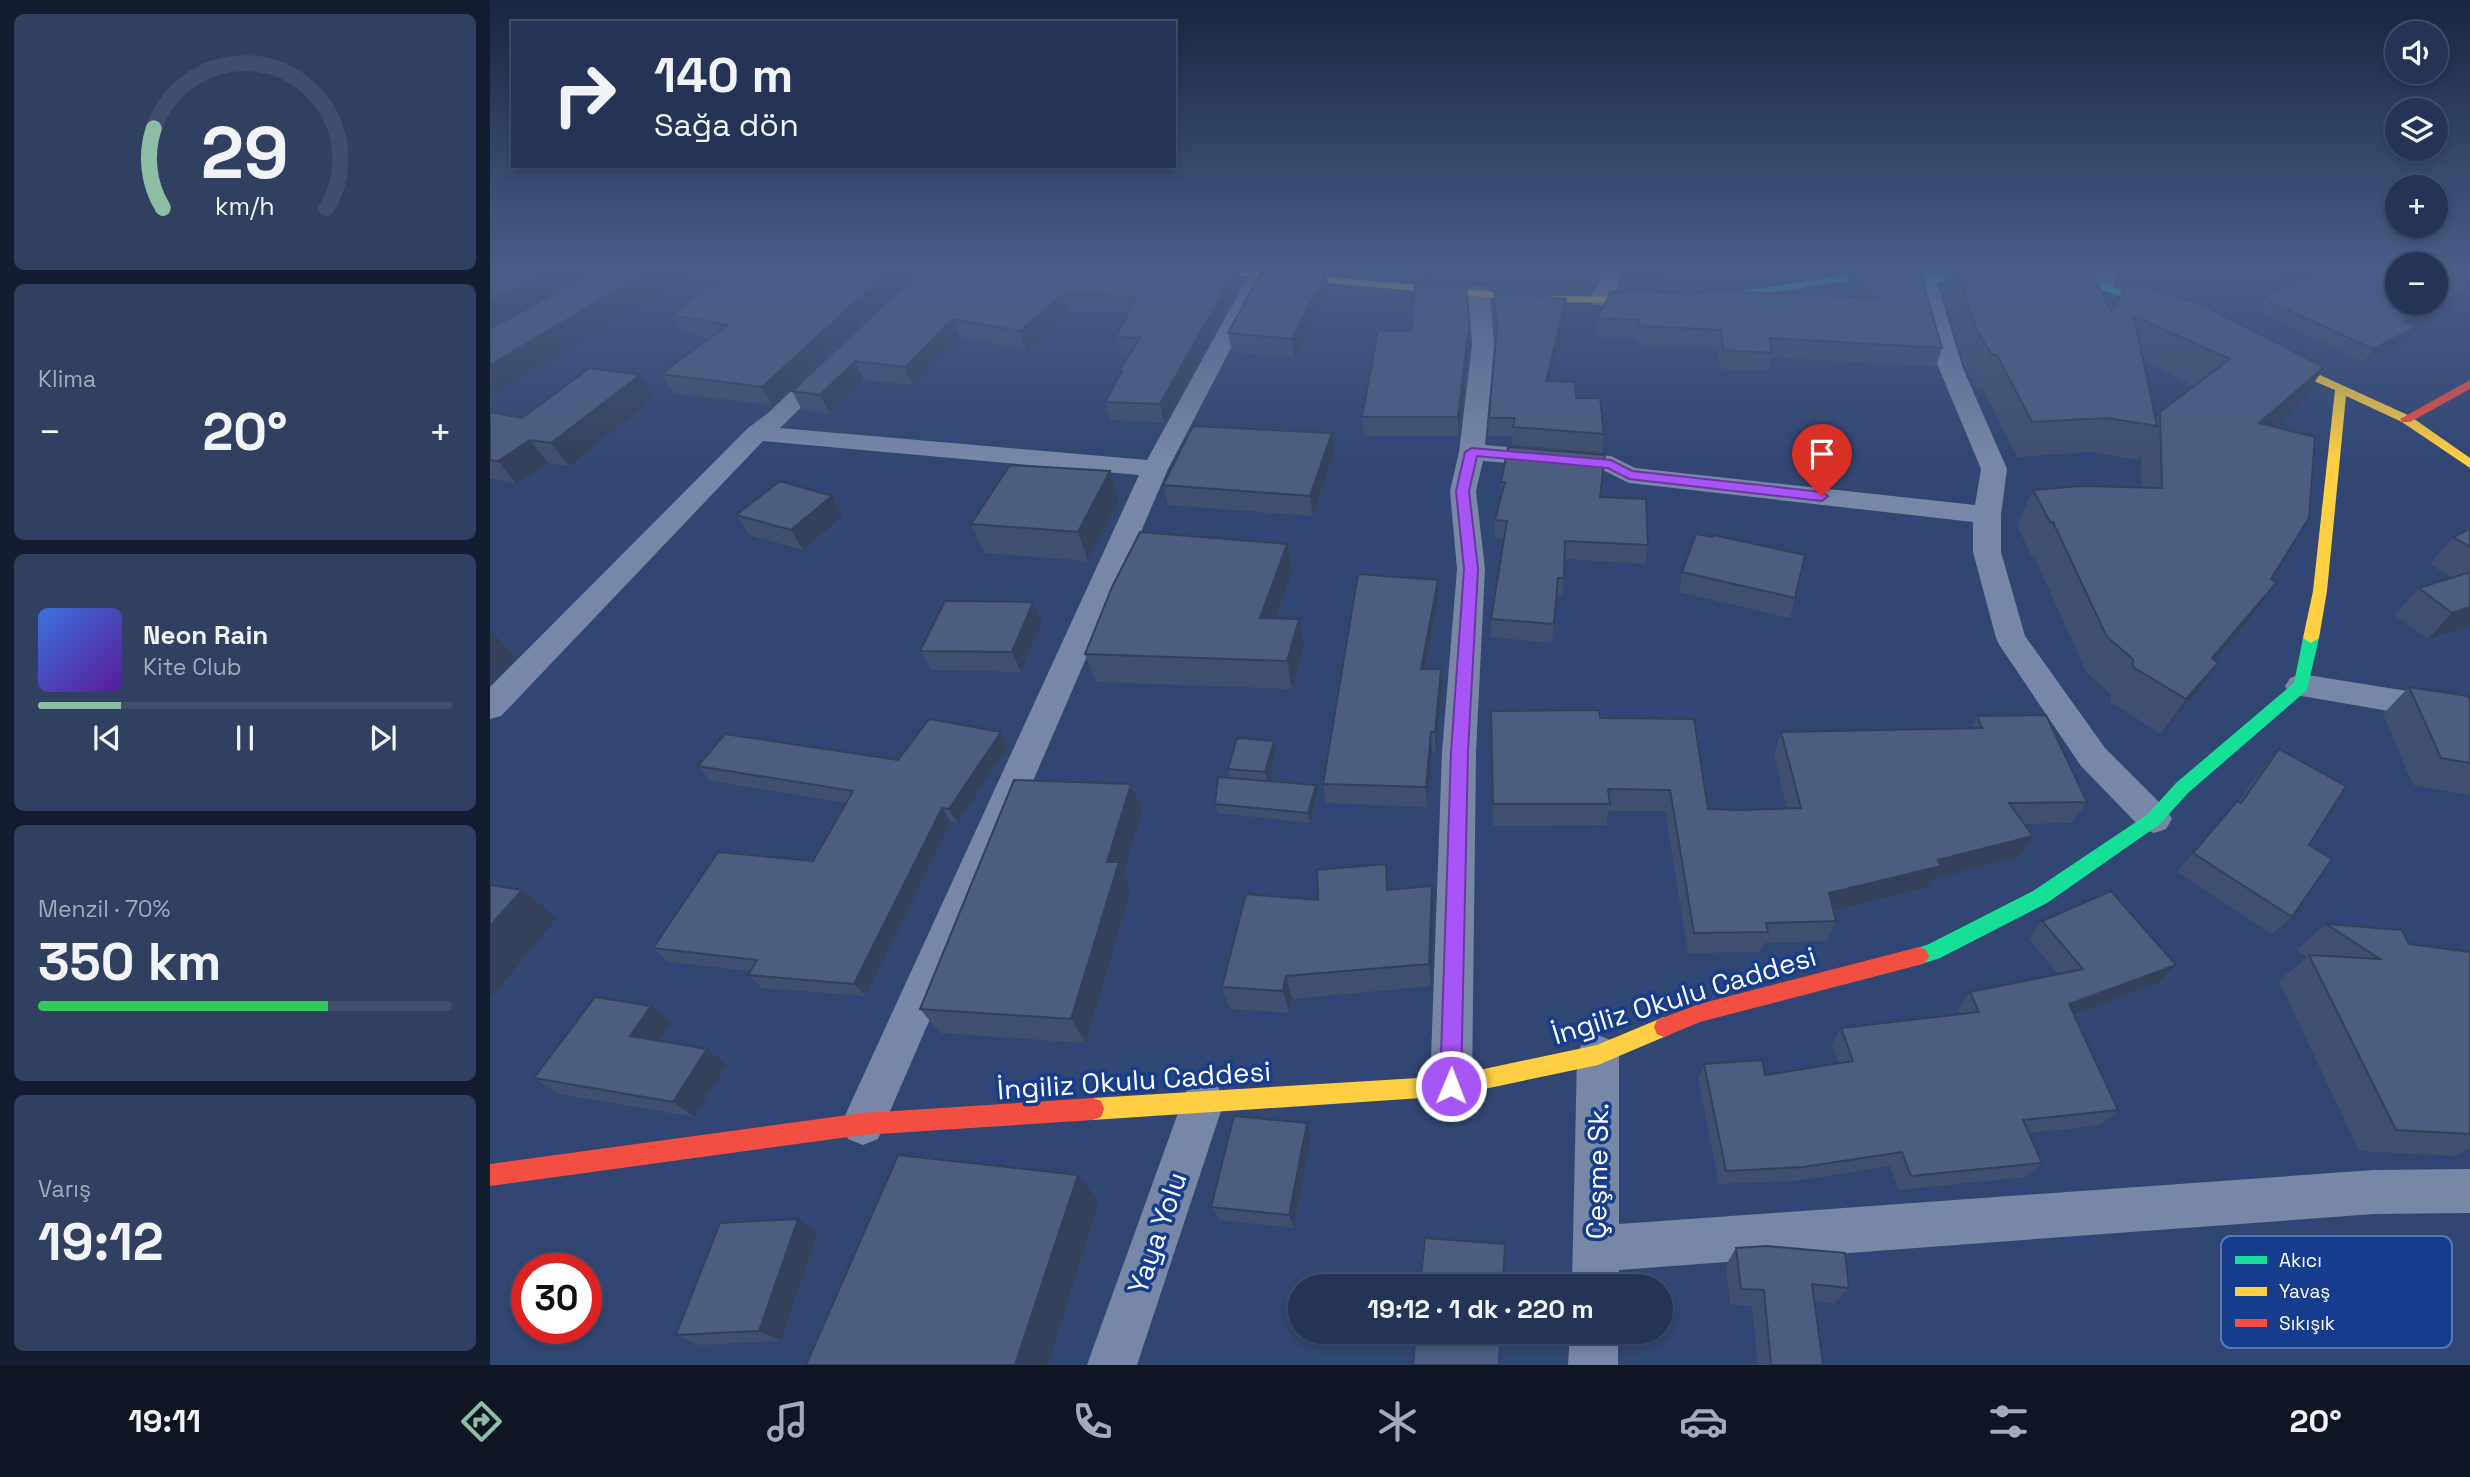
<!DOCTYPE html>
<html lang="tr">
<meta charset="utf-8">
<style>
:root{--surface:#253456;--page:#313f60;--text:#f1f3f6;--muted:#a3aab9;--line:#424f6c;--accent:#8abfa5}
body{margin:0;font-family:"Space Grotesk",sans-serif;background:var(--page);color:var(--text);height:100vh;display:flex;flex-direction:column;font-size:26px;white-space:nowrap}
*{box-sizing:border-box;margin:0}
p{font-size:23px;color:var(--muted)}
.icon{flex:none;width:38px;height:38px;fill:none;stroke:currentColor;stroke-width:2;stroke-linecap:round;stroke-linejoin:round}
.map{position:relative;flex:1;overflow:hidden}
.side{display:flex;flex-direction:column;gap:14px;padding:14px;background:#141d2f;width:490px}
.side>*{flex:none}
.hud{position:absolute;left:21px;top:21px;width:665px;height:147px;border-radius:0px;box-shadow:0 4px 10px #0003,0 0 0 2px var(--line);background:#253456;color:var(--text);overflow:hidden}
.tools{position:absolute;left:1895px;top:21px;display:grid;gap:14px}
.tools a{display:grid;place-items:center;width:63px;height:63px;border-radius:50%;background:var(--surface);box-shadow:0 4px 10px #0003,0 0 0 2px var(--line);font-size:35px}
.speed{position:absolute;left:21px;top:1253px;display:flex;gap:14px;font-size:35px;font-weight:700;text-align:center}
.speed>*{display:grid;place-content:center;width:91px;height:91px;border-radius:50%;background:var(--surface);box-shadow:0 4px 10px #0003,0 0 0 2px var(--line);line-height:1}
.speed .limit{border:10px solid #d22;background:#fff;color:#111}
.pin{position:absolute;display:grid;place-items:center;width:60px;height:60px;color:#fff;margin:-72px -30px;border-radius:50% 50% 50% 0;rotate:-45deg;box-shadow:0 0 7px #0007}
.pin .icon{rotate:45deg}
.me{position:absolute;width:77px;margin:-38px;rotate:1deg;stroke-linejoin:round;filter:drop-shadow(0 0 5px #0008)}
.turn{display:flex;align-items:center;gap:24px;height:147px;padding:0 28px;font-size:32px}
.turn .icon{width:91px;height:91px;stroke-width:2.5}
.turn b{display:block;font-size:49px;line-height:60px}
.big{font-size:52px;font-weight:700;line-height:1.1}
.side .tile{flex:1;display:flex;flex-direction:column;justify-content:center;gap:10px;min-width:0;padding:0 24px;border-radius:10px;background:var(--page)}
.side .dial{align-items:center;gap:0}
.dial svg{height:182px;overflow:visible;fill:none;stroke:var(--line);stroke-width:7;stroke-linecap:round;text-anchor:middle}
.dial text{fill:var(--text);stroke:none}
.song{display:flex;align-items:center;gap:21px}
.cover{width:84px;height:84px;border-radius:10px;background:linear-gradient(135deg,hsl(220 70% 55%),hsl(270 70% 35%))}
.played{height:7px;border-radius:4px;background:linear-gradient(90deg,var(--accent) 20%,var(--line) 20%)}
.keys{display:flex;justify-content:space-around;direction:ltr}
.heat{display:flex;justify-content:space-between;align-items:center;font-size:38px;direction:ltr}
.charge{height:10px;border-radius:5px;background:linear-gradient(90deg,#34c759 70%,var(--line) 0)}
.trip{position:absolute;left:798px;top:1274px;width:385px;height:70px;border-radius:35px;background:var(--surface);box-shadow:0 4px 10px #0003,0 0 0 2px var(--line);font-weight:700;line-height:70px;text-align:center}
.menu{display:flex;height:112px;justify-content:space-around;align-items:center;background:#0f1522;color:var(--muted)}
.menu .icon{width:49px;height:49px}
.menu .current{color:var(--accent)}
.menu b{font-size:32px;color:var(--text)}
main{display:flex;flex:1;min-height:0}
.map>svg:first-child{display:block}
</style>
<main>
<section class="side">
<div class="tile dial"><svg viewBox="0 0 100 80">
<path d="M14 69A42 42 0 1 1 86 69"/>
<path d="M14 69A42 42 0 0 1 10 34" stroke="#8abfa5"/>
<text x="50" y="56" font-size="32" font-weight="700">29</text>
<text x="50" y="72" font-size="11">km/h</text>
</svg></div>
<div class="tile"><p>Klima</p>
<div class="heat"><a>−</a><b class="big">20°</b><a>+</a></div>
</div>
<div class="tile">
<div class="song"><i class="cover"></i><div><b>Neon Rain</b><p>Kite Club</p></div></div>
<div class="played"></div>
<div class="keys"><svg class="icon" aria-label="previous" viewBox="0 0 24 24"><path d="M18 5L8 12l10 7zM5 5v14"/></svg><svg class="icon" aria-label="pause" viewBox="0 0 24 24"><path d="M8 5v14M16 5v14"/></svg><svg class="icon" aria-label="next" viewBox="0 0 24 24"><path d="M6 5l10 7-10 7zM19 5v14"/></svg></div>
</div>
<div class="tile"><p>Menzil · 70%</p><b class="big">350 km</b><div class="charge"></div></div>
<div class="tile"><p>Varış</p><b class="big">19:12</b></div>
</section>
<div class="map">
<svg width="1980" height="1365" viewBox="0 0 1980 1365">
<rect width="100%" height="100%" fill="#314672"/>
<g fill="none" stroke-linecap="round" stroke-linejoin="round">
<g fill="#7887a6" fill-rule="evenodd">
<polygon points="762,269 782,269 678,469 388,1139 373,1145 358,1139 352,1124 358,1109 649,475 273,441 11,716 0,719 0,687 258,428 278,413 330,364 346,364 350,369 290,428 657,460"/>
<polygon points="1115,269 1135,269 1122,300 1119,305 1103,305 1100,300"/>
<polygon points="1611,269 1631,269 1620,290 1606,290 1602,286"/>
<polygon points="1435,273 1442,275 1446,279 1472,366 1517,469 1511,515 1511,552 1535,636 1615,748 1676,809 1682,819 1676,829 1664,833 1652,829 1591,766 1510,646 1506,638 1483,552 1483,522 1139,483 1115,471 993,461 986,491 995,569 986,752 982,1086 976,1101 961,1107 946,1101 940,1086 952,752 967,569 960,491 969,452 982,345 978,292 981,287 997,287 1000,292 1004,345 995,445 1121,456 1145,468 1485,505 1491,469 1448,366 1424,279 1428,275"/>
<polygon points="1811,674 1980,701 1980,725 1800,694 1795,686 1800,678"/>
<polygon points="1108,1035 1123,1041 1129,1055 1129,1224 1884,1170 1980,1169 1980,1213 1884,1214 1129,1270 1128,1286 1082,1286 1087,1055 1093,1041"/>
<polygon points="713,1081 728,1087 734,1102 647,1365 597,1365 692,1102 698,1087"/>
<polygon points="1080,1332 1128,1332 1128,1365 1078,1365"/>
</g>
<g fill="#16e098" fill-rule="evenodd">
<polygon points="1556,271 1617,284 1685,311 1676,313 1610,289 1556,277 1435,282 1356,281 1206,304 1164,303 1159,300 1164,297 1206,298 1356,275 1435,276"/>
<polygon points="1821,633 1829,638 1817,690 1698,793 1670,824 1557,903 1450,958 1429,965 1422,962 1419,956 1422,950 1439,944 1543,891 1658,814 1686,783 1804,683 1813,638"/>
</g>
<g fill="#ffcf43" fill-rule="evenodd">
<polygon points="673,269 771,271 1051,296 1164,297 1169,300 1164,303 1051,302 771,277 678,272"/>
<polygon points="1830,375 1920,416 1980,458 1980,468 1912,422 1856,396 1837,591 1829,638 1821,643 1813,638 1823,591 1845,390 1826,382 1824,379"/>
<polygon points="1174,1017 1181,1020 1184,1027 1181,1034 1108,1065 961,1096 603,1120 595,1117 592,1109 595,1101 603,1098 961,1076 1107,1045"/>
</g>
<g fill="#f24e42" fill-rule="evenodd">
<polygon points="1980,380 1980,389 1920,422 1912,422 1910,419"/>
<polygon points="1429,947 1436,950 1439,956 1436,962 1429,965 1210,1022 1174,1037 1167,1034 1164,1027 1167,1020 1209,1004"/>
<polygon points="603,1098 611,1101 614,1109 611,1117 603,1120 373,1135 0,1186 0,1164 373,1113"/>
</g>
</g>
<g fill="#41506e" fill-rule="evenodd">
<polygon points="432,269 642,272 644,269 748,269 751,284 674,423 621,420 615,402 630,373 629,371 639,356 631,356 626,337 638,314 578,312 536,350 470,337 423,385 374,380 340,414 312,410 302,391"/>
<polygon points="830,269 939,269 935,278"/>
<path d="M1458 269H1600L1621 311 1639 281 1834 367 1812 402 1783 427 1781 579 1787 582 1761 617 1725 660 1702 698 1671 734 1621 702V694L1596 672 1545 558 1542 557 1527 525 1543 490 1651 487V454L1648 460 1600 452 1527 457 1493 389H1488L1474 365 1452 289ZM1654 361 1705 386 1670 412 1666 420Z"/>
<polygon points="1677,269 1723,269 1719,276 1683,272"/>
<polygon points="1980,269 1980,298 1979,300 1974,299 1923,326 1917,340 1874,362 1765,310 1772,298 1801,286 1781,283 1788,271"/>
<polygon points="241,271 282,405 183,393 171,374 220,338 192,333 181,315"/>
<polygon points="1360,271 1452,348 1446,367 1281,357 1278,371 1230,369 1228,348 1148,345 1147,338 1107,337 1108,318 1363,297 1355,289"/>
<polygon points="836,272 838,291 804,358 742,352 738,333"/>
<polygon points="1004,292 1075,316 1059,381 1086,398 1114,434 1112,453 1022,445 1023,436 998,436 999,418 1006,337 1004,309"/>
<polygon points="979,345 968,436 874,436 872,417"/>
<polygon points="165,397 79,466 58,463 26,484 0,478 0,412 32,418"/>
<polygon points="842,433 844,453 823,516 678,505 673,485"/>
<polygon points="620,471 629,500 598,561 494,553 481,524"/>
<polygon points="1011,482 1111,497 1158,545 1155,564 1075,559 1073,596 1067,596 1062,643 1001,637 1001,619 1014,540 1005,538 1005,520 1011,498"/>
<polygon points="246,515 353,516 313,550 259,535"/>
<polygon points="1980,529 1980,626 1938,639 1905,615 1929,588 1962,578 1940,564 1963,537"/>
<polygon points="802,572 786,618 809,619 814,647 802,689 606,682 595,654"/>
<polygon points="1192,572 1305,598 1300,618 1189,592"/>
<polygon points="948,600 936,669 952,689 946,751 942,751 937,807 836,803 833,784"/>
<polygon points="552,622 531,672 441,670 430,651"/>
<polygon points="1919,687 1980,700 1980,795 1923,785 1893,714"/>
<polygon points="1001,711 1110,718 1218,809 1250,810 1297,809 1284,754 1291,732 1481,728 1487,716 1597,802 1582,823 1535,824 1529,857 1443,879 1439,887 1344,910 1346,921 1337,941 1274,943 1270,952 1198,953 1175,811 1119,811 1116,825 1003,826"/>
<polygon points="511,732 518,746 468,823 461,822 376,996 272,988 258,975 261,971 178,962 163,948 323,861 357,803 220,781 208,766 408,760"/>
<polygon points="1789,749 1819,845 1802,917 1782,934 1687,872 1747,801 1748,802 1772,769"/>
<polygon points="786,751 778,781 827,795 820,823 728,813 725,804 741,778 738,769"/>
<polygon points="641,784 652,812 634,873 641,889 596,1043 450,1033 430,1009"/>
<polygon points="899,890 944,910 941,986 802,999 799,1013 740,1009 732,987 828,900"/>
<polygon points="1552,921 1686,965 1669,983 1584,1014 1628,1110 1611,1125 1539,1133 1552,1163 1536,1177 1409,1190 1400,1166 1304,1181 1229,1184 1208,1079 1214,1064 1275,1075 1349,1063 1342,1045 1351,1028 1470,1014 1468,1009 1480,992 1568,974 1539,939"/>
<polygon points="1836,924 1919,944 1980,952 1980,1148 1965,1156 1869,1151 1789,981 1817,957 1806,950"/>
<polygon points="182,1022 170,1041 237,1065 204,1117 68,1094 44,1078"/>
<polygon points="817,1123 821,1138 804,1228 729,1220 721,1207"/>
<polygon points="328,1232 291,1341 210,1345 186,1335"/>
<polygon points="1246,1248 1359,1288 1344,1304 1325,1301 1333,1365 1268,1365 1262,1306 1240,1304 1236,1265"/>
</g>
<g fill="#35415a">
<polygon points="62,269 116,269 0,332 0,301"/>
<polygon points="162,269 188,269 193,279 0,397 0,365"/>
<polygon points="401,269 427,269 282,405 272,387"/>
<polygon points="746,269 748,269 751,284 674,423 670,404"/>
<polygon points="935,269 939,269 935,278"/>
<polygon points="1137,269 1206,269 1136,277"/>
<polygon points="836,272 838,291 804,358 802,339"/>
<polygon points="1980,289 1980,291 1974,300 1905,335 1914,322"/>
<polygon points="573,294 578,312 536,350 530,331"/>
<polygon points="1076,299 1075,316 1055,399 1056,381"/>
<polygon points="463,319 470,337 423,385 415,367"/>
<polygon points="979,326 979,345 968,436 968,417"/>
<polygon points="1926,327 1917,340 1874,362 1883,349"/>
<polygon points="365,361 374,380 340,414 330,395"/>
<polygon points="1834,367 1812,402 1748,458 1769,423"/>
<polygon points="150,375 165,397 79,466 61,443"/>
<polygon points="842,433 844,453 823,516 820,496"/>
<polygon points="40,440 58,463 26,484 8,461"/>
<polygon points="620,471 629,500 598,561 588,532"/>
<polygon points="342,496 353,516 313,550 301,530"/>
<polygon points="797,544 802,572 776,646 770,618"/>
<polygon points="948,580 948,600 932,689 931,669"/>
<polygon points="1787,582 1761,617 1697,693 1722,658"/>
<polygon points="543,602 552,622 531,672 522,652"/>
<polygon points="1980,607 1980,626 1938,639 1962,613"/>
<polygon points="809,619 814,647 802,689 797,661"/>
<polygon points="0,630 26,657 0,683"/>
<polygon points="1728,663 1702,698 1671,734 1696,699"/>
<polygon points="951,669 952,689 946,751 945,732"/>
<polygon points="511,732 518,746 468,823 459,809"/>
<polygon points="941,732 942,751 937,807 936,787"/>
<polygon points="784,741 786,751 778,782 775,772"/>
<polygon points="641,784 652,812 634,873 641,889 596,1043 581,1019 617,862"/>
<polygon points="826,785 827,795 820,823 818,813"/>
<polygon points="452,808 461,822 376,996 364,984"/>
<polygon points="1543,836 1529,857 1443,879 1439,887 1329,914 1339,893 1448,860"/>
<polygon points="942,886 944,910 941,986 939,964"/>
<polygon points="32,890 67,918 0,999 0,926"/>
<polygon points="1686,965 1669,983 1565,1021 1579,1004"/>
<polygon points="796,976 802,999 799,1013 793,991"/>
<polygon points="161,1006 182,1022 162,1052 140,1036"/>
<polygon points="217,1049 237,1065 204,1117 183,1102"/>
<polygon points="817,1123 821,1138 804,1228 799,1215"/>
<polygon points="588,1175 609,1201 558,1365 525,1365"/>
<polygon points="308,1219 328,1232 291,1341 269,1331"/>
</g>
<g fill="#4c5d80" stroke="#35415a" stroke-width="2">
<polygon points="0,269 62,269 0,301"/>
<polygon points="109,269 162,269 0,365 0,329"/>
<polygon points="248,269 401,269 272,387 171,374 237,325 181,315 241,271 245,271"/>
<polygon points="432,269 616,269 642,272 644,269 746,269 670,404 615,402 632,371 629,371 650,338 626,337 647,297 573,294 530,331 463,319 415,367 365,361 330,395 302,391"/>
<polygon points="773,269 800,269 836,272 802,339 738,333"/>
<polygon points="1467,269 1600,269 1621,311 1639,281 1715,306 1834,367 1769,423 1825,437 1819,518 1781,579 1787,582 1722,658 1728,663 1696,699 1643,667 1643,659 1617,637 1563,522 1560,522 1543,490 1591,486 1672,488 1670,412 1740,359 1644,316 1667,426 1617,418 1542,422 1507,355 1502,355 1487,331"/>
<polygon points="1791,269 1908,269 1908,303 1946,303 1946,269 1980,269 1980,286 1979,286 1980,289 1914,322 1926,327 1883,349 1772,298 1824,275 1788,271"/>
<polygon points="1360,271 1430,272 1452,348 1280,338 1282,353 1233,350 1231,330 1150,326 1149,320 1108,318 1121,292 1209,293 1228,291 1387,298"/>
<polygon points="925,284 976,285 979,326 968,417 872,417 888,330 921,331"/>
<polygon points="1004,292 1076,299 1056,381 1085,382 1086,398 1110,398 1114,434 1023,427 1025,418 999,418 1007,328"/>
<polygon points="100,368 150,375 61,443 40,440 8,461 0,460 0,412 32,418"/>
<polygon points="703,426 842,433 820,496 673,485"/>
<polygon points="1018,447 1115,455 1110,497 1156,499 1158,545 1075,541 1074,578 1068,578 1064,624 1001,619 1017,521 1005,520 1015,482 1011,482"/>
<polygon points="520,465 620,471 588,532 481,524"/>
<polygon points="290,481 342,496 301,530 246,515"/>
<polygon points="1980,529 1980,547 1963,537"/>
<polygon points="650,532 797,544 770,618 809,619 797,661 595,654 622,587"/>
<polygon points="1206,534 1222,537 1223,535 1315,555 1305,598 1192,572"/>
<polygon points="1980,572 1980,607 1962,613 1929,588"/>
<polygon points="868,574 948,580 931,669 951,669 945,732 941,732 936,787 833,784"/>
<polygon points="455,601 543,602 522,652 430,651"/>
<polygon points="1919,687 1978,696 1980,700 1980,763 1951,758"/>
<polygon points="1109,710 1110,718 1204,719 1218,809 1250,810 1311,808 1291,732 1492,728 1487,716 1556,715 1597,802 1519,803 1543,836 1448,860 1451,866 1339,893 1346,921 1276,923 1278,932 1204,933 1180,790 1118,789 1120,804 1003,804 1001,711"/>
<polygon points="439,719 511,732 459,809 452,808 364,984 258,975 267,960 163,948 228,852 323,861 363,791 208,766 235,734 408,760"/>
<polygon points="747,738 784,741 775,772 738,769"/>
<polygon points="1789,749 1856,786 1819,845 1842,859 1802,917 1703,853 1747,801 1751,803"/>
<polygon points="728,777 826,785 818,813 725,804"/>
<polygon points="524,780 641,784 617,862 629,862 581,1019 430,1009"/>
<polygon points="896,864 897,890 942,886 939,964 796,976 793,991 732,987 756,894 828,900 827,870"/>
<polygon points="0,885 32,890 0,926"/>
<polygon points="1621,891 1686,965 1579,1004 1628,1110 1533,1120 1552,1163 1421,1176 1412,1152 1313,1167 1236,1171 1214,1064 1272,1060 1275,1075 1363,1061 1351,1028 1489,1012 1480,992 1593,969 1552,921"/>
<polygon points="1836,924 1912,930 1919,944 1980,952 1980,1134 1906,1130 1819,955 1890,959"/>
<polygon points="105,997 161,1006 140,1036 217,1049 183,1102 44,1078"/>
<polygon points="744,1116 817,1123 799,1215 721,1207"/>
<polygon points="408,1155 588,1175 525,1365 316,1365"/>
<polygon points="308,1219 269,1331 186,1335 230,1223"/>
<polygon points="935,1238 1015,1244 1013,1286 930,1286"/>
<polygon points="1277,1246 1355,1253 1359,1288 1322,1284 1333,1365 1281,1365 1274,1290 1251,1289 1246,1248"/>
<polygon points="926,1332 1010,1332 1009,1365 923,1365"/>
</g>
<linearGradient id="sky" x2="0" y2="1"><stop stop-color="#1b263f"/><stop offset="0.58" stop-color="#485d87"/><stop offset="1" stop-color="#485d87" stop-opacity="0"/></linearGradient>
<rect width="1980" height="460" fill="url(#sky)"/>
<polygon fill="#a855f7" stroke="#6d37a1" stroke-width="2" points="982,448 1121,460 1142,471 1332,492 1338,496 1332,501 1139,479 1118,468 987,456 979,491 988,569 978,752 971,1086 968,1093 961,1096 953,1093 950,1086 961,752 974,569 966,491 975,452"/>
<g text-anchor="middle" stroke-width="7" stroke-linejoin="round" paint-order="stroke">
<g font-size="28" fill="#fff" stroke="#163d8d">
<text transform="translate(1194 995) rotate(-17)" y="10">İngiliz Okulu Caddesi</text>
<text transform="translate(644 1080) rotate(-4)" y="10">İngiliz Okulu Caddesi</text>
<text transform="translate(1107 1171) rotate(-89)" y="10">Çeşme Sk.</text>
<text transform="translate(667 1233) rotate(-71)" y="10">Yaya Yolu</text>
</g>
</g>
<rect x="1731" y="1236" width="231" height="112" rx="10" fill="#163d8d" stroke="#5c77af" stroke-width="2"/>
<rect x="1745" y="1256" width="32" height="8" fill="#16e098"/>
<rect x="1745" y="1287" width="32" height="9" fill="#ffcf43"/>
<rect x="1745" y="1319" width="32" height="8" fill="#f24e42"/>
<g font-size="19" fill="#fff">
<text x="1789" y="1267">Akıcı</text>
<text x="1789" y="1298">Yavaş</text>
<text x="1789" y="1330">Sıkışık</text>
</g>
</svg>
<div class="tools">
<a><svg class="icon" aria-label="sound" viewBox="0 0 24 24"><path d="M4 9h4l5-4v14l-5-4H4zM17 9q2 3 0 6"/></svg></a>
<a><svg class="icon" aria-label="layers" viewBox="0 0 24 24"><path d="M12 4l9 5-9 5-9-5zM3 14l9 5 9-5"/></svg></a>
<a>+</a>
<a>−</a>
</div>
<div class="speed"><div class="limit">30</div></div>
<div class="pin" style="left:1332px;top:496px;background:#d93025"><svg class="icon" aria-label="arrive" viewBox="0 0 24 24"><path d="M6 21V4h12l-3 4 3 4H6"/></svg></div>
<svg class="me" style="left:961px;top:1086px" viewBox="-20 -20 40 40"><circle r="17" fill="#a855f7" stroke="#fff" stroke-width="3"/><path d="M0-11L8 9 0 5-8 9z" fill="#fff"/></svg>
<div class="trip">19:12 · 1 dk · 220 m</div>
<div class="hud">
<div class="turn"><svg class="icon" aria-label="right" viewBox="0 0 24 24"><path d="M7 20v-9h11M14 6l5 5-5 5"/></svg><div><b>140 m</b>Sağa dön</div></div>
</div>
</div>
</main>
<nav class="menu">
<b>19:11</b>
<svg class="icon current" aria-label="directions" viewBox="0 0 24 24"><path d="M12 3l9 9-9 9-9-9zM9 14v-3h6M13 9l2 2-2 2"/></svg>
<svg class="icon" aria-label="music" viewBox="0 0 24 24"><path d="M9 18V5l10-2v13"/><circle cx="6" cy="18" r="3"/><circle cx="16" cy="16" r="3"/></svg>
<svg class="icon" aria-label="phone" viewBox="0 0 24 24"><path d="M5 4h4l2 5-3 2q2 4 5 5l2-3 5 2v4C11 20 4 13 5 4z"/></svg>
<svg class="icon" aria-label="climate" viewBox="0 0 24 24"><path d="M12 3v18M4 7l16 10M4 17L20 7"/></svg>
<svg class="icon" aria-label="car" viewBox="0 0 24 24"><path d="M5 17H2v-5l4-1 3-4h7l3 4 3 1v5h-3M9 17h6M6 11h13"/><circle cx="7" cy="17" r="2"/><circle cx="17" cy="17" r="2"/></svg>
<svg class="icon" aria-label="filters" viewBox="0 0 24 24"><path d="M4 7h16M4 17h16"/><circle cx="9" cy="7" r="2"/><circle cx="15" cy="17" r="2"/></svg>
<b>20°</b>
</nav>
